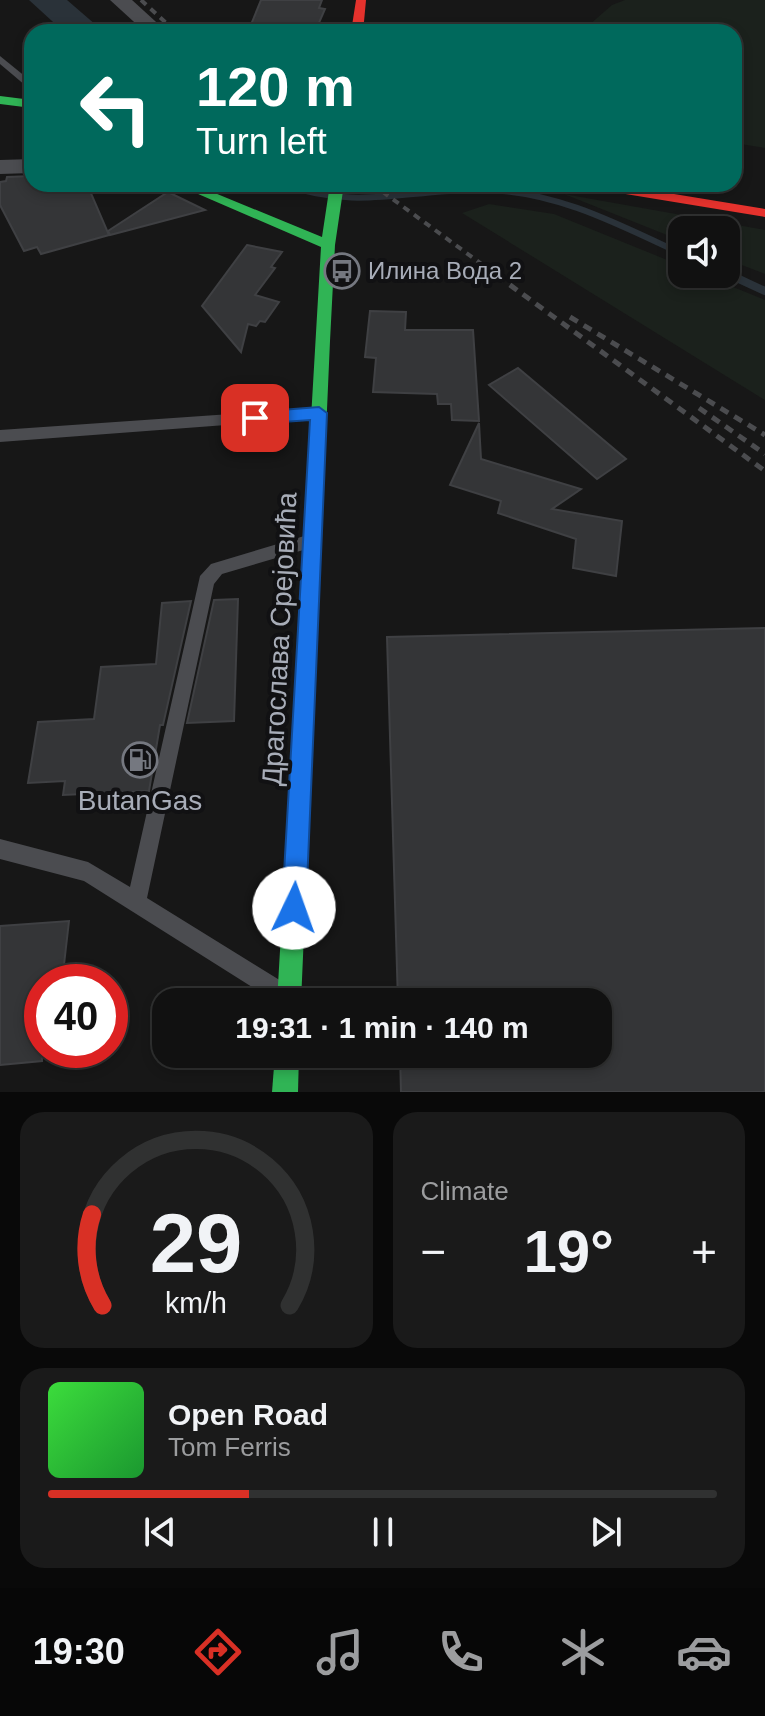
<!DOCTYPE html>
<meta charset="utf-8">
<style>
:root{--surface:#111;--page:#1a1a1a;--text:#f1f3f6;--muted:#9c9d9f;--line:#303131;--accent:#d93025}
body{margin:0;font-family:Arial,sans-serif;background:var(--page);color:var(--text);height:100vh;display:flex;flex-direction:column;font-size:30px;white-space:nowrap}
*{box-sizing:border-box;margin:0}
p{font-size:26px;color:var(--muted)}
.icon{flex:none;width:44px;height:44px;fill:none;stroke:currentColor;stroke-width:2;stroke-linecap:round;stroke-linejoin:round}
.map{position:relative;height:1092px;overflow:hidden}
.side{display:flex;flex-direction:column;gap:20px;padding:20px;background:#090909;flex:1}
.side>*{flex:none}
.top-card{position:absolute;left:24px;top:24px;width:718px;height:168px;border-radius:24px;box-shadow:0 4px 12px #0003,0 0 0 2px var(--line);background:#00695c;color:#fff;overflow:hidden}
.tools{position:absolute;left:668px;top:216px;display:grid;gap:16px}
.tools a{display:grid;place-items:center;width:72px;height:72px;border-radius:16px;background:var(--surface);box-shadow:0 4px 12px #0003,0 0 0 2px var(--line);font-size:40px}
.speed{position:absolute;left:24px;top:964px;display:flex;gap:16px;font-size:40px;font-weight:700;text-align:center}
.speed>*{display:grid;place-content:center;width:104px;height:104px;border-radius:50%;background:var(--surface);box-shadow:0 4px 12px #0003,0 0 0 2px var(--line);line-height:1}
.speed .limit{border:12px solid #d22;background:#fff;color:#111}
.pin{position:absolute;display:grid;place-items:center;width:68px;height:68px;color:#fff;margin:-34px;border-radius:16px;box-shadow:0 4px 12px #0006}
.me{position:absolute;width:88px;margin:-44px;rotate:3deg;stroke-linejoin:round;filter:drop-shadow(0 0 6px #0008)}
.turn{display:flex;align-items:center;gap:28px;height:168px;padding:0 40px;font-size:36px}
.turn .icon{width:104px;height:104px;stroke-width:2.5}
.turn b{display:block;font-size:56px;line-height:68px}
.big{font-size:60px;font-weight:800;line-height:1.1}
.side .tile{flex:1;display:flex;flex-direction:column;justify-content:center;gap:12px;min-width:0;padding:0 28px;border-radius:24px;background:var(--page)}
.side .dial{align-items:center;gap:0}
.dial svg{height:208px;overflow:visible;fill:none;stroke:var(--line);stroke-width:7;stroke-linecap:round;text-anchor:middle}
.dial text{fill:var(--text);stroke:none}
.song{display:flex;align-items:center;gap:24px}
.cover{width:96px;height:96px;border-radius:12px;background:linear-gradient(135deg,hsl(120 70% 55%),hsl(130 70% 35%))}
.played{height:8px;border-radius:4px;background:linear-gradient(90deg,var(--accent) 30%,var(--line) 30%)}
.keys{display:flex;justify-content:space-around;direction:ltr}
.heat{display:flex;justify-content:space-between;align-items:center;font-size:44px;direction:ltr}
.side .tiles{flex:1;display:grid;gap:20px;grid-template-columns:1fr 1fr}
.tile:last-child{grid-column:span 2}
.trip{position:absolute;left:152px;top:988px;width:460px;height:80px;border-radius:24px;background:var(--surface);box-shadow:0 4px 12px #0003,0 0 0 2px var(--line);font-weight:800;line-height:80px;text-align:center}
.tab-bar{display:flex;height:128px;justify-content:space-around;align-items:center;background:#070707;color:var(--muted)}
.tab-bar .icon{width:56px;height:56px}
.tab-bar .active{color:var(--accent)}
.tab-bar b{font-size:36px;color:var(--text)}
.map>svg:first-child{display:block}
</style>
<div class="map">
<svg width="765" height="1092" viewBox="0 0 765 1092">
<rect width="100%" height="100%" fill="#171717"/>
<g fill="#1b211c">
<polygon points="625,0 765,0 765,148 734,143 734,32 581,32 612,5"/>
<polygon points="564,194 765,230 765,274 726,259 726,230 682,230 682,241"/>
<polygon points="489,204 554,214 682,266 682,274 701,274 765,300 765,400 462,213"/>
</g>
<polygon fill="#2a3239" points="29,0 67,0 104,32 64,32"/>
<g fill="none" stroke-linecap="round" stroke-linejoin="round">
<path stroke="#2a3239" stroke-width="6" d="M281 184C362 212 407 188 486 190 556 191 620 225 682 254"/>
<polyline stroke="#2a3239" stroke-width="8" points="726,273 765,291"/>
</g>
<g fill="#343537" stroke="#3f4043" stroke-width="2">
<polygon points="261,0 322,0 319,8 325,9 315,32 248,32"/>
<polygon points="32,176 32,184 87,184 109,235 41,254 37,247 24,251 0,205 0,182 6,181 7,177"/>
<polygon points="168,192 205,210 110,235 108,231"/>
<polygon points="247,245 282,252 271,267 275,268 255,295 279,302 265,322 260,321 256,326 248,324 241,352 202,306"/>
<polygon points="370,311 406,312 405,330 473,330 479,421 452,420 451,404 438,404 437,394 373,392 376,358 365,357"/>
<polygon points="518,368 626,459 597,479 489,385"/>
<polygon points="479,423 481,459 581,489 552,509 622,521 616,576 573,568 576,539 498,513 501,501 450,485"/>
<polygon points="238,599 234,721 187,723 214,600"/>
<polygon points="191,601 163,725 160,725 149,791 63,795 65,781 28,783 38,722 94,719 101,667 156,664 162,603"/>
<polygon points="765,628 765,1092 401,1092 400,1054 598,1054 598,1002 398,1002 387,637"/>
<polygon points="69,921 62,982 42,982 42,1061 0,1065 0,926"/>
</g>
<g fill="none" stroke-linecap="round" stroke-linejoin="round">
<g fill="#4b4c50" fill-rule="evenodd">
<polygon points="0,56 32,82 32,91 0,64"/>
<polygon points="318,408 325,413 318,418 0,442 0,430"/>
<polygon points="311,534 317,536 319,541 317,546 222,574 214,584 147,898 286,984 289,992 286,1000 276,1002 84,881 0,859 0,839 88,862 130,887 200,576 211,564"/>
</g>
<g fill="#4b4c50" fill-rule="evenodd">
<polygon points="110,0 132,0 167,32 145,32"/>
<polygon points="32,159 32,173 0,174 0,160"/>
</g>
<g fill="#30b455" fill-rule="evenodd">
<polygon points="0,96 32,100 32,108 0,104"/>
<polygon points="175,184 193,184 322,237 330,184 344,184 335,245 330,341 301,1002 277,1002 321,247"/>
<polygon points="275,1054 299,1054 298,1092 272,1092"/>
</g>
<g fill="#e5322d" fill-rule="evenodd">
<polygon points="356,0 366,0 363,32 351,32"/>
<polygon points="582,184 613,184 765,209 765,217 589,188"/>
</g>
<g stroke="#4b4c4f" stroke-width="4" stroke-dasharray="7 6" stroke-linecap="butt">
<polyline points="141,0 176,32"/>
<polyline points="372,184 487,268"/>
</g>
<g stroke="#4b4c4f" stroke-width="5" stroke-dasharray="9 7" stroke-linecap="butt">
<polyline points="484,266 765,471"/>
<polyline points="570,317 765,435"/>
<polyline points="699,408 765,454"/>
</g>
</g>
<polygon fill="#1a73e8" stroke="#114b97" stroke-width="2" points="319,407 327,413 306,908 302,916 294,919 286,916 282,908 310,420 255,424 247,418 255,412"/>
<defs>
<symbol id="bus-ring" viewBox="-11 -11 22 22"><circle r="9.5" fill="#111113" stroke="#757880" stroke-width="1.5"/><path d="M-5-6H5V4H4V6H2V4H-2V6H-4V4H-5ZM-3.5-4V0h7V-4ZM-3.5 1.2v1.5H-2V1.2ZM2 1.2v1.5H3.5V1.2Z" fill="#757880"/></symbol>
<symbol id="fuel-ring" viewBox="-11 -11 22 22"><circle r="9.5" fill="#111113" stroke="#757880" stroke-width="1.5"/><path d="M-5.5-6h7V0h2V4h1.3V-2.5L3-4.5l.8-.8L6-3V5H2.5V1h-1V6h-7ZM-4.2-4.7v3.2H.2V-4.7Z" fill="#757880"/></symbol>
</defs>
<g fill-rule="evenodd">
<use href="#bus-ring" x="322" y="251" width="40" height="40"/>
<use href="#fuel-ring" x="120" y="740" width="40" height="40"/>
</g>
<g text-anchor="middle" stroke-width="8" stroke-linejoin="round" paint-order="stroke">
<g font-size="24" fill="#a8adb8" stroke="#111113" text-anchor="start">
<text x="368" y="279">Илина Вода 2</text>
</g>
<g font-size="28" fill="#a8adb8" stroke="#111113">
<text transform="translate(279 639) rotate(-87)" y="10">Драгослава Срејовића</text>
</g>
<g font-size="28" fill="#a8adb8" stroke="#111113">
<text x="140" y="810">ButanGas</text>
</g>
</g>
</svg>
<div class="tools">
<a><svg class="icon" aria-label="sound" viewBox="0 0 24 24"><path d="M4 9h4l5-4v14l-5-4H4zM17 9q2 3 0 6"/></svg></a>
</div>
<div class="speed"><div class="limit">40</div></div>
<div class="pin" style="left:255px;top:418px;background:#d93025"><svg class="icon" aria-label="arrive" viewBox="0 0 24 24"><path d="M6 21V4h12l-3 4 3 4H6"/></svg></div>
<svg class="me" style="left:294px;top:908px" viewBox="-20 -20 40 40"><circle r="19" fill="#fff"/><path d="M0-13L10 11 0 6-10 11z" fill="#1a73e8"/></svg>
<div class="trip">19:31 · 1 min · 140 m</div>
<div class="top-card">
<div class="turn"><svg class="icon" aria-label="left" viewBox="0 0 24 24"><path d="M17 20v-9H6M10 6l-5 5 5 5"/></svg><div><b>120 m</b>Turn left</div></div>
</div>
</div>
<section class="side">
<div class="tiles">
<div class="tile dial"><svg viewBox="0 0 100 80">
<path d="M14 69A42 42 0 1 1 86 69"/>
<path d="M14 69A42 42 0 0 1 10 34" stroke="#d93025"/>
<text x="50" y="56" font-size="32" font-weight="700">29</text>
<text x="50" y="72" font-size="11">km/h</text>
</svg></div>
<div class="tile"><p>Climate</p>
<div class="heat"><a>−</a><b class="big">19°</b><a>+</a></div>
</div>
<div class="tile">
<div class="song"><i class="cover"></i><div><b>Open Road</b><p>Tom Ferris</p></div></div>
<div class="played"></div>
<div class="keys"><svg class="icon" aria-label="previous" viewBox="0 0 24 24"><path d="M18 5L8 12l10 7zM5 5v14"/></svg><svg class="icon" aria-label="pause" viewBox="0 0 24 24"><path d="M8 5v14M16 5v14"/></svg><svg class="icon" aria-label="next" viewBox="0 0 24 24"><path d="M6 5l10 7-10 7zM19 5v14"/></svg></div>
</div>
</div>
</section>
<nav class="tab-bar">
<b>19:30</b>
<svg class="icon active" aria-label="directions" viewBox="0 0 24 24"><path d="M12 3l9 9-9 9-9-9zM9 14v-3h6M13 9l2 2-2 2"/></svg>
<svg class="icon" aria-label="music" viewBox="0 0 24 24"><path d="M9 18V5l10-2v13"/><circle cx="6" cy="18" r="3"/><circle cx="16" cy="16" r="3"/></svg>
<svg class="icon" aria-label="phone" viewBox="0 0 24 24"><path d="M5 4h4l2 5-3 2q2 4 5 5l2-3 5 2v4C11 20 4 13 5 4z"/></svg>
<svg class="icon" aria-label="climate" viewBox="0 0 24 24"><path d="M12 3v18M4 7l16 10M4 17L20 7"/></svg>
<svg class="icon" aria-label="car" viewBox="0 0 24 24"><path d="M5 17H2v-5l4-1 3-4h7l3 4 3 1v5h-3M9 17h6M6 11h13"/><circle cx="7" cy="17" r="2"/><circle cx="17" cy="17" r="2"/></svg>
</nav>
